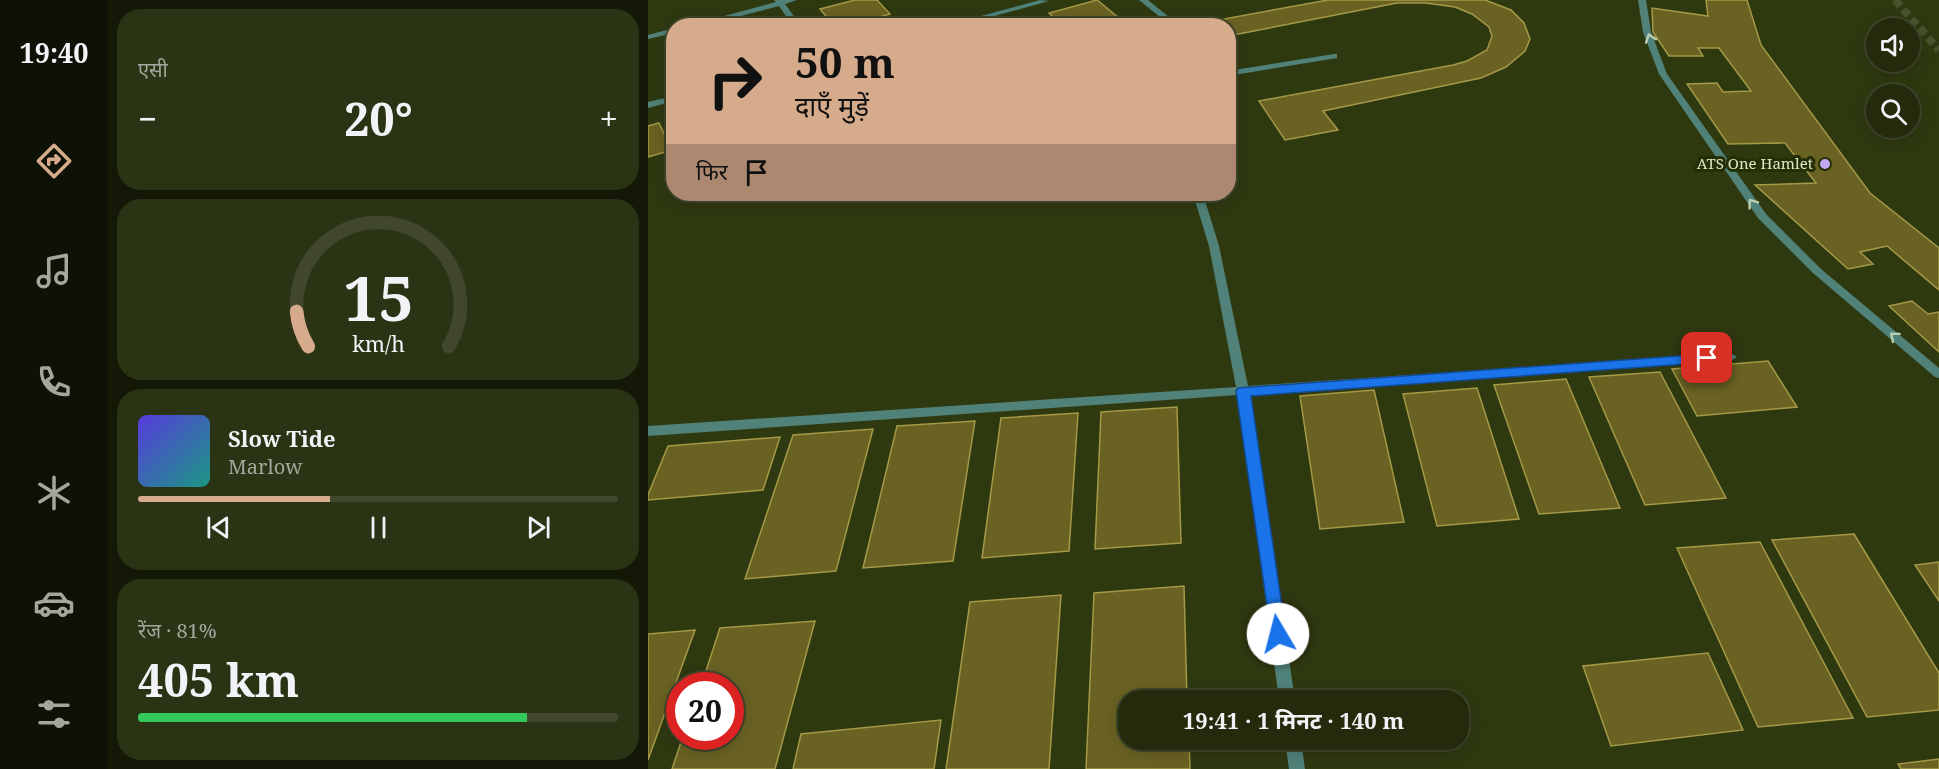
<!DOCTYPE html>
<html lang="hi">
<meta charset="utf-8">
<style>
:root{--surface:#232b0c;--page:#2b3315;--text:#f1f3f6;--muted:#a3a79d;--line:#40472d;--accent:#d6ab8b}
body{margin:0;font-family:"Noto Serif","Noto Sans Devanagari",serif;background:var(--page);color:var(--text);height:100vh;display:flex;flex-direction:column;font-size:22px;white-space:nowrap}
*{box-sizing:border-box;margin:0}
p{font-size:20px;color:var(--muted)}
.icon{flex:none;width:33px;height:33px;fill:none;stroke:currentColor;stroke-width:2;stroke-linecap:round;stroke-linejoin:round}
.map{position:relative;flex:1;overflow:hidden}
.panel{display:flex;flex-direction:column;gap:9px;padding:9px;background:#131807;width:540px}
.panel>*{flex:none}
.guide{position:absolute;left:18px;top:18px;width:570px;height:183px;border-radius:24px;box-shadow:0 3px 15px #0003,0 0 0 2px var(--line);background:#d6ab8b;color:#111;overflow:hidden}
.buttons{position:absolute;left:1218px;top:18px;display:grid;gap:12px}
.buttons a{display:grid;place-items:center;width:54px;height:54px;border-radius:50%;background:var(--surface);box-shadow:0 3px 15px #0003,0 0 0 2px var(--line);font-size:30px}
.speed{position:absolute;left:18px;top:672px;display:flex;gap:12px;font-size:30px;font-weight:700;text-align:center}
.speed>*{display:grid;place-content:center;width:78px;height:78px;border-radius:50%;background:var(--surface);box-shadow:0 3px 15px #0003,0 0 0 2px var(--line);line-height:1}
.speed .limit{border:9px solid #d22;background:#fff;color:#111}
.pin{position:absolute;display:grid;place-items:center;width:51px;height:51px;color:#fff;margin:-26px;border-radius:12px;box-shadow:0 3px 9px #0006}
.me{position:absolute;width:66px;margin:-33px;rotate:352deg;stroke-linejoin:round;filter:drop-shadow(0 0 4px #0008)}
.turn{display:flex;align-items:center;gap:21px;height:126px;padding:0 30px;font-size:27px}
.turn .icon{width:78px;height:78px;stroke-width:2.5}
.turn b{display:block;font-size:42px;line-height:51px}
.then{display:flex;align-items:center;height:57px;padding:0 30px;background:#0003;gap:12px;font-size:22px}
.big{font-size:45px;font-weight:700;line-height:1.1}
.panel .tile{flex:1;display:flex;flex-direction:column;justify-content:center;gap:9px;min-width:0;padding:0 21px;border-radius:24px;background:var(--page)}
.panel .dial{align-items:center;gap:0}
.dial svg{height:156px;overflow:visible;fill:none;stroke:var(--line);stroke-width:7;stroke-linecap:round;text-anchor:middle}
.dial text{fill:var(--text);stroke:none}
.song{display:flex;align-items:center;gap:18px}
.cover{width:72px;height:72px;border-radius:9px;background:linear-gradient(135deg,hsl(250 70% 55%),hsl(170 70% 35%))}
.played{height:6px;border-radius:3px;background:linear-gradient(90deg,var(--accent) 40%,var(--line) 40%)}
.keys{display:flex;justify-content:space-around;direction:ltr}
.heat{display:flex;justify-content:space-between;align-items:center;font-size:33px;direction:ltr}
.charge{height:9px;border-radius:4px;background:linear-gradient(90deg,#34c759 81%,var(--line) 0)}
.trip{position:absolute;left:470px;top:690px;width:351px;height:60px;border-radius:24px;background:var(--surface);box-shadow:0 3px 15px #0003,0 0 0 2px var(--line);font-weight:700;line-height:60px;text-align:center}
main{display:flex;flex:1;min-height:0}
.menu{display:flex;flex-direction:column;width:108px;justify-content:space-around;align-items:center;background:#0e1105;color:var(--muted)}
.menu .icon{width:42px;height:42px}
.menu .active{color:var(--accent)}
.menu b{font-size:27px;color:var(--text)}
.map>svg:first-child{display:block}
</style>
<main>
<nav class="menu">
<b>19:40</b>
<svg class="icon active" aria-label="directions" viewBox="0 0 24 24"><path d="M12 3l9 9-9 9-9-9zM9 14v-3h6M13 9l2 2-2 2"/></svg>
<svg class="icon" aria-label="music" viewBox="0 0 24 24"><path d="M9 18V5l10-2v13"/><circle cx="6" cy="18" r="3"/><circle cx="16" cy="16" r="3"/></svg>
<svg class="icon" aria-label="phone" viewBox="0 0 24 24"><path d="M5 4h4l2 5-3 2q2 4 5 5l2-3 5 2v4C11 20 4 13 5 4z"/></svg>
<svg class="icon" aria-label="climate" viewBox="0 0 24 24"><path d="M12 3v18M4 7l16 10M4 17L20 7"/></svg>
<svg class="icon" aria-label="car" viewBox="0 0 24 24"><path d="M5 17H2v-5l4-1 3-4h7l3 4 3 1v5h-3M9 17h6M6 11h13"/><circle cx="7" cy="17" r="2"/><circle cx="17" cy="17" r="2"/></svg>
<svg class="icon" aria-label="filters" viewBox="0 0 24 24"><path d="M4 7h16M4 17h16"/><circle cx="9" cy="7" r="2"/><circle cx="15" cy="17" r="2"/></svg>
</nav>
<section class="panel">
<div class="tile"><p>एसी</p>
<div class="heat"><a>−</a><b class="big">20°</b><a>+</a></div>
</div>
<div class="tile dial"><svg viewBox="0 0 100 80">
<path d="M14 69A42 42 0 1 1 86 69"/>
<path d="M14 69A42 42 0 0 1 8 51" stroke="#d6ab8b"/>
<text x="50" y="56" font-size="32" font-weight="700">15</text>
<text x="50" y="72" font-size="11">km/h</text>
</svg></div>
<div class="tile">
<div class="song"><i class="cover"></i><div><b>Slow Tide</b><p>Marlow</p></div></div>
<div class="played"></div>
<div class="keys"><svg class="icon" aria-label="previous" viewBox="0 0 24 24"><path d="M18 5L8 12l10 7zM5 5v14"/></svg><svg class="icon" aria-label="pause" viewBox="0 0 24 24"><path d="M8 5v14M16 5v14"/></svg><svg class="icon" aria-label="next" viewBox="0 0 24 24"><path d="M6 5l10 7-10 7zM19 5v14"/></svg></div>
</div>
<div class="tile"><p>रेंज · 81%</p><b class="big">405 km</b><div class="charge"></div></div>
</section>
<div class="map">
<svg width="1291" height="769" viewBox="0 0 1291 769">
<rect width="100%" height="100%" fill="#2f3910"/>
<g fill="#6a6223" stroke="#a49946" stroke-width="1.5">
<polygon points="207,0 229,0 242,14 199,26 186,26 172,9"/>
<polygon points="449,0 472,19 449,26 415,26 401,13"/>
<polygon points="680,0 837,0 863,10 876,23 882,39 877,51 858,67 833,78 675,111 690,130 637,140 611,101 805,65 819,61 839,50 844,36 841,27 824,14 807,7 778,3 749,3 580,36 580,26 555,26 554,23"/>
<polygon points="1058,0 1099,0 1113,45 1222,193 1291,248 1291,290 1239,246 1212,252 1225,264 1200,269 1107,185 1168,183 1137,143 1080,144 1039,84 1069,83 1075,92 1103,91 1071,48 1050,48 1055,56 1021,56 1005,32 1004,8 1060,16"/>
<polygon points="11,123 24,150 0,157 0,126"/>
<polygon points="1264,301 1280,314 1291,312 1291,352 1241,306"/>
<polygon points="1120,361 1149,407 1049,416 1024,369"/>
<polygon points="1012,372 1078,498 997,505 941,377"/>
<polygon points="918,379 972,508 891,514 846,385"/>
<polygon points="829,388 871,519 789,526 755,394"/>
<polygon points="726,390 756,522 672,529 652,396"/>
<polygon points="529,407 533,543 447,549 453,412"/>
<polygon points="430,413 421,551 334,558 353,418"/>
<polygon points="327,421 305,561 215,568 249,426"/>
<polygon points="225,429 188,571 97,579 145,435"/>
<polygon points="132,437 115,490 0,500 0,495 20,446"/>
<polygon points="1206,534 1291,673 1291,710 1219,717 1124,540"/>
<polygon points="1112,542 1205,718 1110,727 1029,548"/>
<polygon points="1291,562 1291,601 1267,565"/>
<polygon points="536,586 539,700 480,700 480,740 541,740 542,769 438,769 446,593"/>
<polygon points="413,595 401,769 298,769 322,602"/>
<polygon points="167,621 127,769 24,769 35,736 82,736 82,686 53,686 72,628"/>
<polygon points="47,630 0,760 0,634"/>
<polygon points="1060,653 1095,730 963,746 935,666"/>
<polygon points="293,720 286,769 145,769 153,734"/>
<polygon points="1291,759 1291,769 1253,769 1250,764"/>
</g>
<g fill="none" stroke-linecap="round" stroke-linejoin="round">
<polyline stroke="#49532b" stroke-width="8" stroke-dasharray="8 4.5" stroke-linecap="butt" points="1247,0 1291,50"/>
<g fill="#508279" fill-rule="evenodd">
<polygon points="126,0 149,0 137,4 153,26 145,26 131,6 54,26 39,26 128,2"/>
<polygon points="392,0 401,1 311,26 296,26"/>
<polygon points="491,0 500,0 532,26 523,26"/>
<polygon points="26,28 26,33 0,39 0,35"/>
<polygon points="686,54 689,54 689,58 580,76 580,71"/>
<polygon points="26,96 26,101 0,108 0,102"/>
<polygon points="545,194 555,194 571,246 600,386 1083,353 1089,357 1083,361 602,394 647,700 631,700 590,395 0,436 0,426 588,387 561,246"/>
<polygon points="637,740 653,740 657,769 641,769"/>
</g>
<polygon fill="#508279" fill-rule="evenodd" points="990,0 998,0 1003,32 1019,74 1118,214 1173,269 1291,368 1291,378 1287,377 1165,273 1110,218 1011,74 995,32"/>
</g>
<defs><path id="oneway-chevron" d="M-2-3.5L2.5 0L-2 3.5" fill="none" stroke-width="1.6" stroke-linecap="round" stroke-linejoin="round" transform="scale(1.5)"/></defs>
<g stroke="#bacfb0">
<use href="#oneway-chevron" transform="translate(1002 38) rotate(-109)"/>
<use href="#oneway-chevron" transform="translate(1104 203) rotate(-126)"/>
<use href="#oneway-chevron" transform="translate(1246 336) rotate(-140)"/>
</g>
<polygon fill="#1a73e8" stroke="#114b97" stroke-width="1.5" points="1059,354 1066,358 1064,362 603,396 638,634 636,640 630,642 624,640 588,391 590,388"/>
<circle fill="#c4a7f1" stroke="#252f05" stroke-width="2" cx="1177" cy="164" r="6"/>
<g text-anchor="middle" stroke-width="6" stroke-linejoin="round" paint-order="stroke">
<g font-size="15" fill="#dde9c3" stroke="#252f05" text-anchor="end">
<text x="1165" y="169">ATS One Hamlet</text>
</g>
</g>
</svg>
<div class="buttons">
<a><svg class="icon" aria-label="sound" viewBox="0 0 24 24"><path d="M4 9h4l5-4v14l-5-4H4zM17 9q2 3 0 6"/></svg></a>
<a><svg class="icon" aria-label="search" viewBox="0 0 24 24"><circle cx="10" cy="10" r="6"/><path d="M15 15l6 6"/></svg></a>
</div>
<div class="speed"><div class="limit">20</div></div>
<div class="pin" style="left:1059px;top:358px;background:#d93025"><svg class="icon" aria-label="arrive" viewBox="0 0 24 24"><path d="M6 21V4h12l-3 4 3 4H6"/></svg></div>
<svg class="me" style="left:630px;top:634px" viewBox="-20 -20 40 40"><circle r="19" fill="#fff"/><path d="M0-13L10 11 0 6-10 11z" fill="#1a73e8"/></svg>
<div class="trip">19:41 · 1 मिनट · 140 m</div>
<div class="guide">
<div class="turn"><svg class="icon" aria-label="right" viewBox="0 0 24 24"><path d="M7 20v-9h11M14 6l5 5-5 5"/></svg><div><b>50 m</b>दाएँ मुड़ें</div></div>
<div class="then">फिर<svg class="icon" aria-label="arrive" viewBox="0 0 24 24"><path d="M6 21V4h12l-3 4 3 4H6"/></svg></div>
</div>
</div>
</main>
